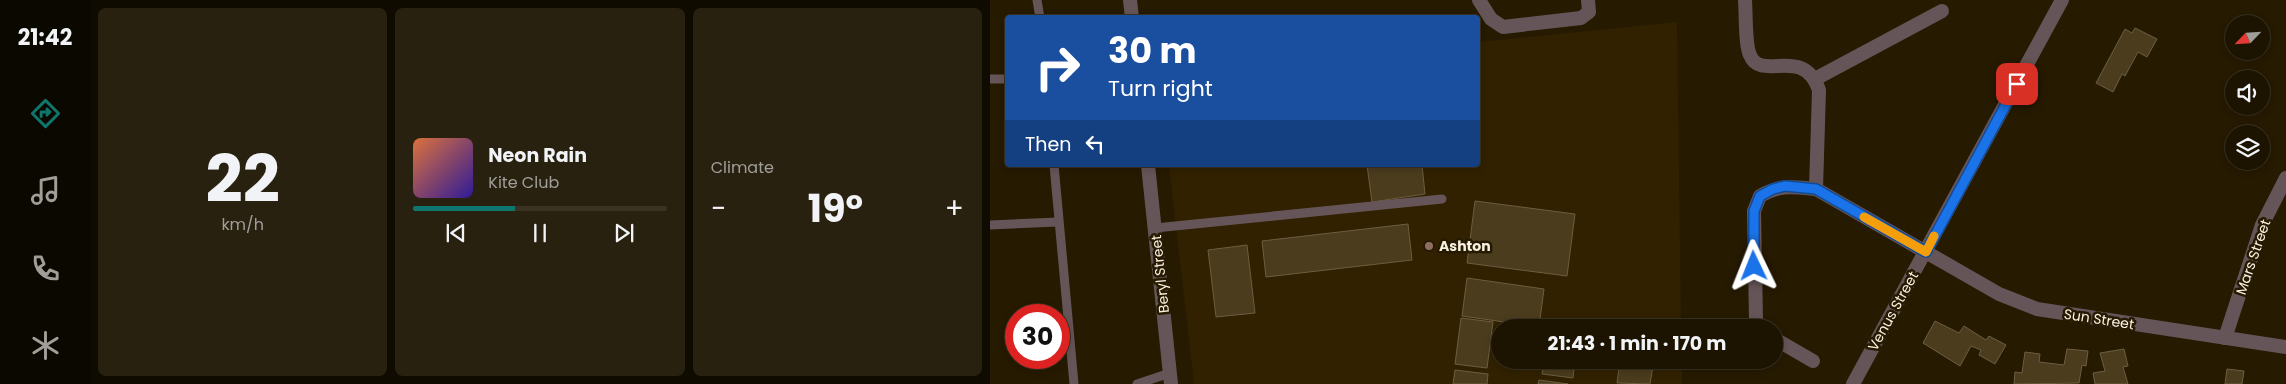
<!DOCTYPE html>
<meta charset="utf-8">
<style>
:root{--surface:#1c1401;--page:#292110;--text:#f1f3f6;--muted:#a09e99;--line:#3a3323;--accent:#0f766e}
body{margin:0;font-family:Poppins,sans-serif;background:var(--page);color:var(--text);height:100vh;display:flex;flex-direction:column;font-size:19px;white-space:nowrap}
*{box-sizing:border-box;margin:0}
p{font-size:16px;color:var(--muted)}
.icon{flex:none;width:28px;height:28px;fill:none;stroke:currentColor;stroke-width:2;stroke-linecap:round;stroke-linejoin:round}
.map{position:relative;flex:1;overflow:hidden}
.details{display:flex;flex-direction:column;gap:8px;padding:8px;background:#0f0b01;width:900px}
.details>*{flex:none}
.banner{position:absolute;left:15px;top:15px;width:475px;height:152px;border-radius:5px;box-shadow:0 2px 8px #0003,0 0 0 1px var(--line);background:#1a4fa0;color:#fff;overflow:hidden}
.needle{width:32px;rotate:245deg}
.fabs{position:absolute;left:1235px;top:15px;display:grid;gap:10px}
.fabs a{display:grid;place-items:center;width:45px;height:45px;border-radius:50%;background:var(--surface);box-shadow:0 2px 8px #0003,0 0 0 1px var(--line);font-size:25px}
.speed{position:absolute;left:15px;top:304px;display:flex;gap:10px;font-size:25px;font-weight:700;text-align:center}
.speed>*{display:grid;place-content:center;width:65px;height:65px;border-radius:50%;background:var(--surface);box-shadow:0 2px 8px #0003,0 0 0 1px var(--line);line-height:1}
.speed .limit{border:8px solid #d22;background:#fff;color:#111}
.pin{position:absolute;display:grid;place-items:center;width:42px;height:42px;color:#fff;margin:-21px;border-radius:10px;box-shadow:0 2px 8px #0006}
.me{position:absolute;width:55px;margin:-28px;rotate:358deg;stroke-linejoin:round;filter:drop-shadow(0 0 4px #0008)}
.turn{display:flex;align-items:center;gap:18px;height:105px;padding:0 20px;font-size:22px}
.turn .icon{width:65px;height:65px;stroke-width:2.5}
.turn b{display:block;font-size:35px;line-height:42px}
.then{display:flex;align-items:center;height:48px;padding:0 20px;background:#0003;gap:10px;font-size:19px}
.big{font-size:38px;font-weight:700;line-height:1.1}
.details .widget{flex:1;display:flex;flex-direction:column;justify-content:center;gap:8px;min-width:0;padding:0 18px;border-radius:8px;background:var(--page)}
.details .dial{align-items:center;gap:0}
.dial b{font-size:65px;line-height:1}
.song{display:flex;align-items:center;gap:15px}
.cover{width:60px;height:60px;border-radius:8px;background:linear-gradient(135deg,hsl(20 70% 55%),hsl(250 70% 35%))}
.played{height:5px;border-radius:2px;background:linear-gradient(90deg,var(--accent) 40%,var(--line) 40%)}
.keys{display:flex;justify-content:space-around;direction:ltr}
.heat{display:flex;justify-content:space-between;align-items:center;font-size:28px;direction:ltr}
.details .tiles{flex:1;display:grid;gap:8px;grid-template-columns:repeat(3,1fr)}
.trip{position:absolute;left:501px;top:319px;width:292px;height:50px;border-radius:25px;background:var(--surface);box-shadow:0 2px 8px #0003,0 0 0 1px var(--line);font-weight:700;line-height:50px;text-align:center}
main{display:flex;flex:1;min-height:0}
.tabs{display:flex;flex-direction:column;width:90px;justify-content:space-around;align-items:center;background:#0b0800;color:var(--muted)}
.tabs .icon{width:35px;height:35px}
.tabs .selected{color:var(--accent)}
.tabs b{font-size:22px;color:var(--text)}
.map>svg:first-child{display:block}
</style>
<main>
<nav class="tabs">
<b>21:42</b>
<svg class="icon selected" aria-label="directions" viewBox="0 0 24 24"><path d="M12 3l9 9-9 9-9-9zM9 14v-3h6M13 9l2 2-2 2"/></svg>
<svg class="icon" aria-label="music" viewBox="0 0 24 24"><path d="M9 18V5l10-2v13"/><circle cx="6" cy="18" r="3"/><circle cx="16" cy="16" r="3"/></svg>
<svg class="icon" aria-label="phone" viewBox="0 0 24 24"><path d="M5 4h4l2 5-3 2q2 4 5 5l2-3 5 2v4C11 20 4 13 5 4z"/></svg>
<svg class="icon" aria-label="climate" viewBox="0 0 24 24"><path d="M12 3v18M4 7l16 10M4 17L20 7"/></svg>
</nav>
<section class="details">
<div class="tiles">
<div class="widget dial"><b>22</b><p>km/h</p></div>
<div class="widget">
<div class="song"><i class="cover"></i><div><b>Neon Rain</b><p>Kite Club</p></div></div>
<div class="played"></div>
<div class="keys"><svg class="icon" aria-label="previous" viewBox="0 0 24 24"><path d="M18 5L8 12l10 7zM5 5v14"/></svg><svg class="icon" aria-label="pause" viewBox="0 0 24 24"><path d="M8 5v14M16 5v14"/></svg><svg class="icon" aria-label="next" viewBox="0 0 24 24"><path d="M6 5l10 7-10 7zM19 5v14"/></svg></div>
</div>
<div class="widget"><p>Climate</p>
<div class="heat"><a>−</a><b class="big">19°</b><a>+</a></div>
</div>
</div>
</section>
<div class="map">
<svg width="1296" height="384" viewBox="0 0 1296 384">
<rect width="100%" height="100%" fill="#261a01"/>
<polygon fill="#312100" points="687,22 691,327 510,328 510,360 692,360 692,384 204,384 179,165 488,165 488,42"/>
<g fill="#4b3c1e" stroke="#6c5e42">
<polygon points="1145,28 1167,39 1157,57 1148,52 1135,76 1132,74 1123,92 1106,83 1135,29 1142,33"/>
<polygon points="377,165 432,165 435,194 382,202"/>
<polygon points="485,201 585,214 577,276 477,263"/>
<polygon points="418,224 422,260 276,277 272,241"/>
<polygon points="257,245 265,313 226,317 218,250"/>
<polygon points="477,278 554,289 549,327 472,316"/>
<polygon points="471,318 503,322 497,368 465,364"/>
<polygon points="945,321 969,333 974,326 996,340 999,336 1016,345 1005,364 989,355 991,350 981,346 970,366 933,343"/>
<polygon points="1077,349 1098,351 1096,366 1092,365 1089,383 1024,384 1025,372 1032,373 1035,352 1050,354 1049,362 1074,365"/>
<polygon points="1134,349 1138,366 1133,367 1138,384 1105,384 1103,373 1115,371 1110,353"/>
<polygon points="554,360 585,360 583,378 552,374"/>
<polygon points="630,360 664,360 660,384 627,383"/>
<polygon points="1237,369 1254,371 1252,384 1235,384"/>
<polygon points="465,370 498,374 497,384 463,384"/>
<polygon points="549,380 578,384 548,384"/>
</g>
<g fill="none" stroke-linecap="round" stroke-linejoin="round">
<g stroke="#665558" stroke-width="9">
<polyline points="47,0 50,18"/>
<polyline points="0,79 18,79"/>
<polyline points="64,165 84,384"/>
<polyline points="0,225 68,222"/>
<polyline points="165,228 452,199"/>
<polyline points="147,384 180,373"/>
</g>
<g stroke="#665558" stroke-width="14">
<polyline points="140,0 142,18"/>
<polyline points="489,0 501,19 513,27 591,18 599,12 598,0"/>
<path d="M755 0C756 13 755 45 760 55 771 83 813 44 829 90L826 189"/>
<polyline points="825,79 952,11"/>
<polyline points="158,165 181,384"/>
<path d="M771 328 766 320 764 211 770 196C791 184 802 187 826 189L1009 294 1047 309 1296 347"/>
<polyline points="1235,338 1272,225 1296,178"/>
<polyline points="785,339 823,361"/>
<polyline points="863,384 1072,0"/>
</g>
</g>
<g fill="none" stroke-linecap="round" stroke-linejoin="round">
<defs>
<polyline id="route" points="764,266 764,211 770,196 783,189 795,186 826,189 936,252 1027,84"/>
</defs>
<use href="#route" stroke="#114b97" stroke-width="12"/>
<use href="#route" stroke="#1a73e8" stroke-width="9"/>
<polyline stroke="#f59e0b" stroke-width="9" points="874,217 936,252 944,236"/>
</g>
<circle fill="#8d6e63" stroke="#261a01" stroke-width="2" cx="439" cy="246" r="5"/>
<g text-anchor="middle" stroke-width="5" stroke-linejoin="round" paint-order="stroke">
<g font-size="14" font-weight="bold" fill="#f9f1e1" stroke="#261a01" text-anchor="start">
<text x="449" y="251">Ashton</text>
</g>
<g font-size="14" fill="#f9f1e1" stroke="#261a01">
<text transform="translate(1263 257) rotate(-71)" y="5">Mars Street</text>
<text transform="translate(170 274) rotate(-96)" y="5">Beryl Street</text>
<text transform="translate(903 311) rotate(-61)" y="5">Venus Street</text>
<text transform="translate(1109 319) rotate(9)" y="5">Sun Street</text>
</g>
</g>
</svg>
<div class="fabs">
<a><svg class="needle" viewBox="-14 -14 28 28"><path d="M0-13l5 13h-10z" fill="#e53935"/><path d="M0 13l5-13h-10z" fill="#a09e99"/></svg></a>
<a><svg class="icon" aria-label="sound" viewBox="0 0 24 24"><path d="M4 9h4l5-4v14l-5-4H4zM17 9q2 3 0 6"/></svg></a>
<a><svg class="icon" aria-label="layers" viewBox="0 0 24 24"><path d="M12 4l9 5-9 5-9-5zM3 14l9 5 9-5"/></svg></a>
</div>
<div class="speed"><div class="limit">30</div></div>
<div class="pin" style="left:1027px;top:84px;background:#d93025"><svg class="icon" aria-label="arrive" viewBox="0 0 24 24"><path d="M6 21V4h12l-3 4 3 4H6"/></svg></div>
<svg class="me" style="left:764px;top:266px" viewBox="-20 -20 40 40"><path d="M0-17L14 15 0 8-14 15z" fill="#1a73e8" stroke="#fff" stroke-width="4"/></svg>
<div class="trip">21:43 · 1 min · 170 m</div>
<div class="banner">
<div class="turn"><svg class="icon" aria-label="right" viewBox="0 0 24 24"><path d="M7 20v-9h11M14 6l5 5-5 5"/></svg><div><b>30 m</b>Turn right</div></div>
<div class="then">Then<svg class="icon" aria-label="left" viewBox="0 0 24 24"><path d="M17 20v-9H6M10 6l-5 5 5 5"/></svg></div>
</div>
</div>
</main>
